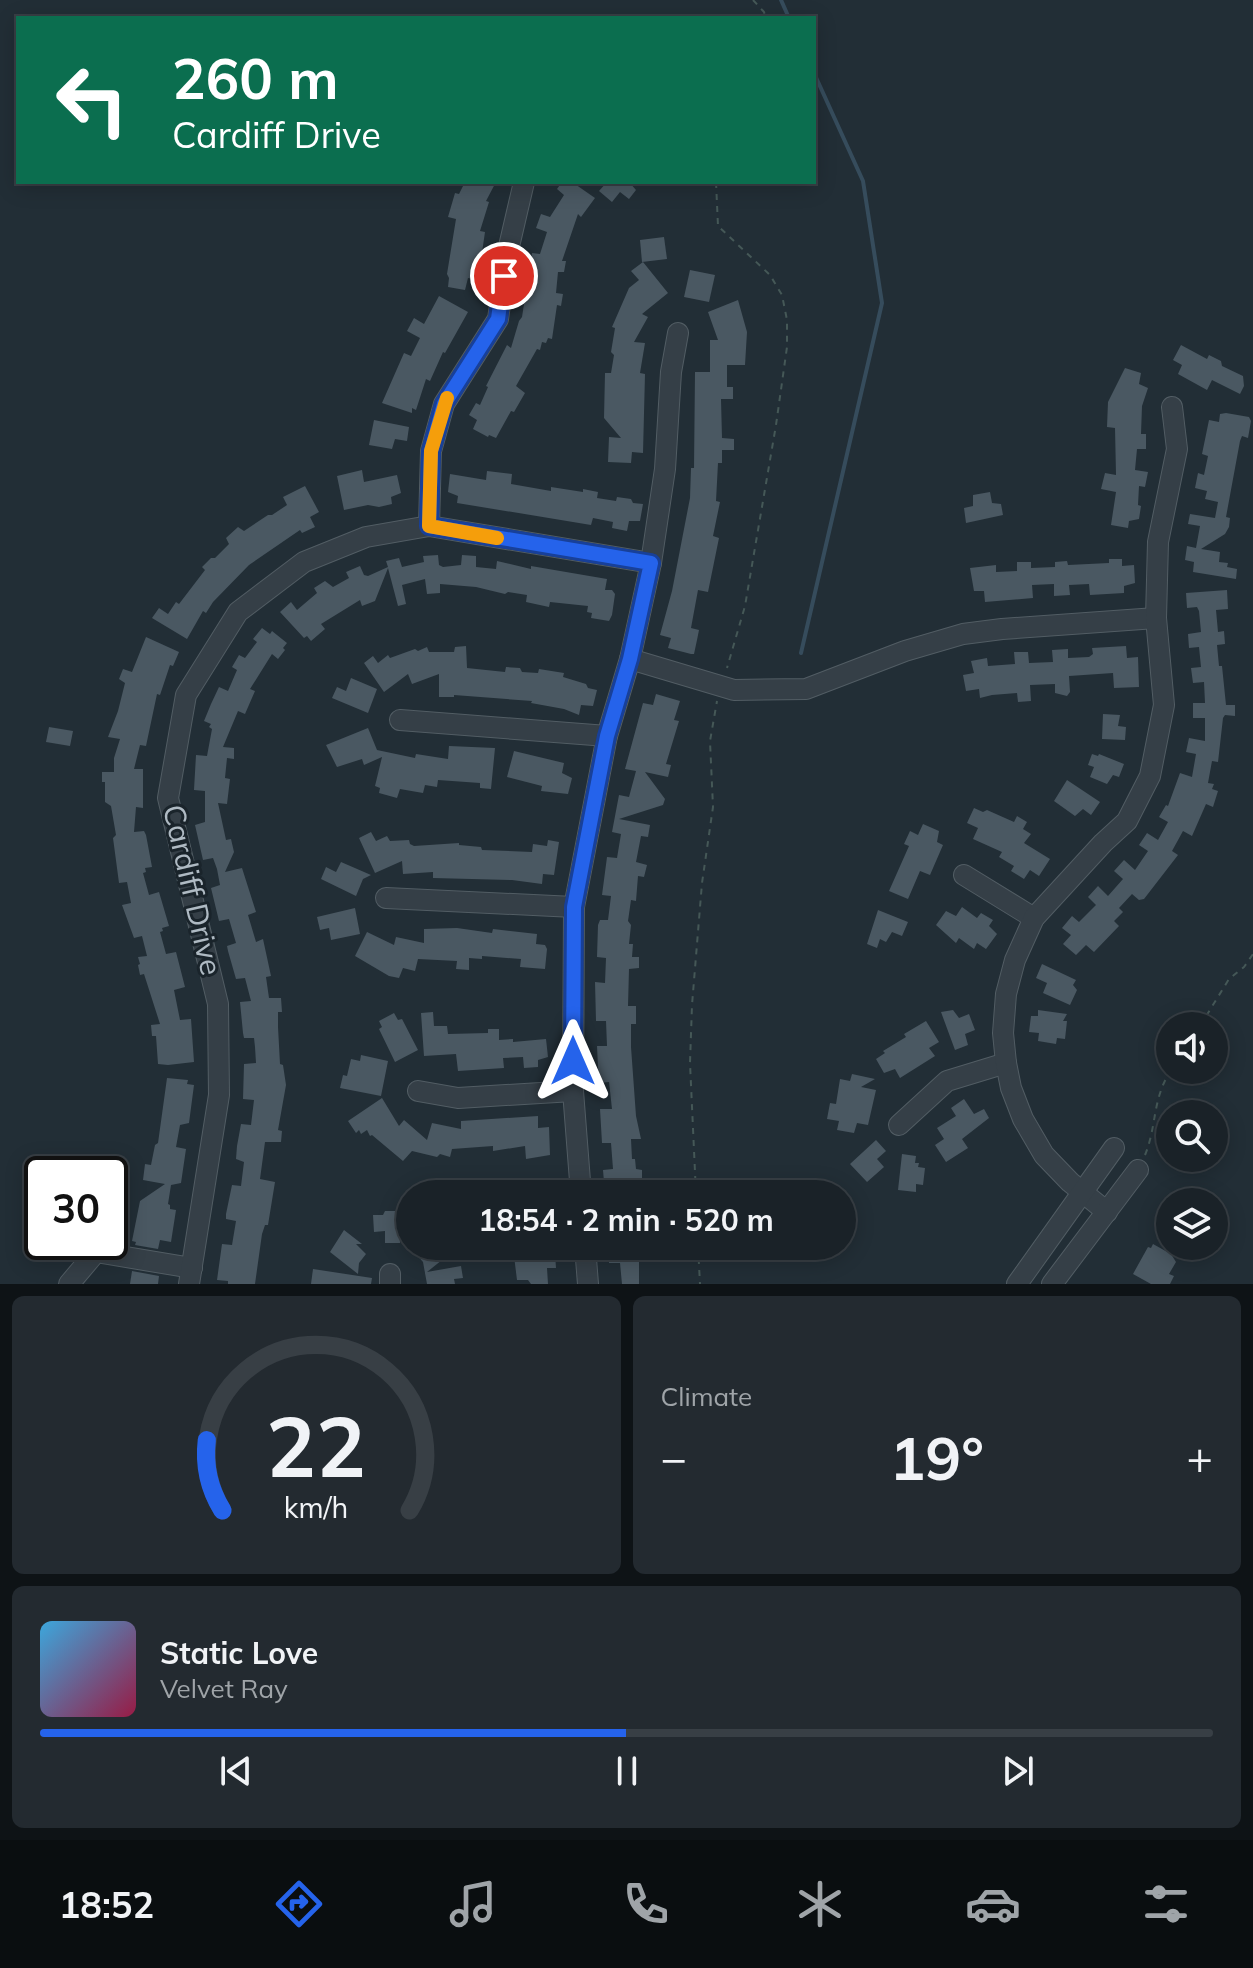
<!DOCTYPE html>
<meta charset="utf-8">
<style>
:root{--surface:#1a2228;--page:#232a30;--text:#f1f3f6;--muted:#9fa4a8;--line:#383f45;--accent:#2563eb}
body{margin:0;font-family:Mulish,sans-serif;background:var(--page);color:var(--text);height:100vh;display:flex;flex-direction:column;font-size:30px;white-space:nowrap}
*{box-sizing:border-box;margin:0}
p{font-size:26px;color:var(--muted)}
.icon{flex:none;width:44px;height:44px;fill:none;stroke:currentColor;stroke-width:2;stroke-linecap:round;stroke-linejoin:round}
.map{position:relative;height:1284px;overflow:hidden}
.panel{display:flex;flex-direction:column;gap:12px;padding:12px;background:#0e1316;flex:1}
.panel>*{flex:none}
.top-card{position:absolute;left:16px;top:16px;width:800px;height:168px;border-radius:0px;box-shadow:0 4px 20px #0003,0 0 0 2px var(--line);background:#0b6e4f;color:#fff;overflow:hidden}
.fabs{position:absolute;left:1156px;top:1012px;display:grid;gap:16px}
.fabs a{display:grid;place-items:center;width:72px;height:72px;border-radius:50%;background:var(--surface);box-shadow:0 4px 20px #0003,0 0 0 2px var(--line);font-size:40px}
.speed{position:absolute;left:24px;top:1156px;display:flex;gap:16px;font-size:40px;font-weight:700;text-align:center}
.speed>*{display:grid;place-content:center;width:104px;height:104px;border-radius:50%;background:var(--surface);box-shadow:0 4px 20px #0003,0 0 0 2px var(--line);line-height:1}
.speed .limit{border:4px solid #111;border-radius:12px;background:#fff;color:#111}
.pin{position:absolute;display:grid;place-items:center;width:68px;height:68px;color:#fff;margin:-34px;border:4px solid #fff;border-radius:50%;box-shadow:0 2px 8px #0007}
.me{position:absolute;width:88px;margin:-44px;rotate:0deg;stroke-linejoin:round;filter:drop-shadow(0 0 6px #0008)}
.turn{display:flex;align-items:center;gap:28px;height:168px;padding:0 24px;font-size:36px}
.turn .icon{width:104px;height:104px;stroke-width:2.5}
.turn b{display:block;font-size:56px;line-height:68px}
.big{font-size:60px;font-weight:700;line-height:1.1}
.panel .widget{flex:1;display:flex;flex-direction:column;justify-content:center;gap:12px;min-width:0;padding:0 28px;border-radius:12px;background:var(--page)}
.panel .dial{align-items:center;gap:0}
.dial svg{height:208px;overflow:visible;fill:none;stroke:var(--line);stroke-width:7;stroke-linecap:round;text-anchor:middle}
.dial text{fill:var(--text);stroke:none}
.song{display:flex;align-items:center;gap:24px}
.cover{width:96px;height:96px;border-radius:12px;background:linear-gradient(135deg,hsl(200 70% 55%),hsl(340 70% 35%))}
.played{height:8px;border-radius:4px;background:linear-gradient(90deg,var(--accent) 50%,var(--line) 50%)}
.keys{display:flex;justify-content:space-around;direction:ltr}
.heat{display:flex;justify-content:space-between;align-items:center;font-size:44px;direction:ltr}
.panel .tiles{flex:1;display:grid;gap:12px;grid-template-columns:1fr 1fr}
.widget:last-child{grid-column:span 2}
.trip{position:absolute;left:396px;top:1180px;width:460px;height:80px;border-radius:40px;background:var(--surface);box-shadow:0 4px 20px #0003,0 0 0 2px var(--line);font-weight:700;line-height:80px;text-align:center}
.dock{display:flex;height:128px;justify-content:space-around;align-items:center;background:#0a0e10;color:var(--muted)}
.dock .icon{width:56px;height:56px}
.dock .selected{color:var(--accent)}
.dock b{font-size:36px;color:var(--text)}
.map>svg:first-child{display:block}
</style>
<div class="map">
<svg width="1253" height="1284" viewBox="0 0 1253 1284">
<rect width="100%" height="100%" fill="#222e36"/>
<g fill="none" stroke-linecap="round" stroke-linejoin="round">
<g stroke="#364c5c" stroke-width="4">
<polyline points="781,0 789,18"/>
<polyline points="801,653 882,303 863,181 814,73"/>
</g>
</g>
<g fill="#4a5862">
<polygon points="465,182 496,182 486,201 489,202 480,231 485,232 478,280 468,278 465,290 448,287 449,278 447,274 456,219 448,217 455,193 459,194"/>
<polygon points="562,182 572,182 595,198 581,217 578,214 562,261 566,261 564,272 558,272 556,293 563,294 561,306 557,305 552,339 548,338 546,343 542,342 540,350 537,349 516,386 525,393 514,412 511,411 496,438 489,435 488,437 473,429 477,420 469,415 476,403 480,405 488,387 486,386 507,345 511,348 519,321 522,317 532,253 540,254 547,232 536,228 541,214 550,217 564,195 557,189"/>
<polygon points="607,182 629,182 636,190 629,199 620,192 612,202 599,191"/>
<polygon points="664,237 667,259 642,262 640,240"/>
<polygon points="643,262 668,293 642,314 648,317 634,342 645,343 640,373 645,374 643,453 632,452 631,463 608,462 609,437 621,438 604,418 605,373 611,373 614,355 611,352 615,328 612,327 629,288 639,280 631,271"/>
<polygon points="690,270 715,275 709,302 684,297"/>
<polygon points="439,296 468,312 445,353 443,352 430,381 426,379 416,410 412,408 412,413 382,403 404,353 411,356 420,338 407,331 414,318 424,324"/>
<polygon points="738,300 747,332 745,365 727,365 727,387 733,387 733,399 721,399 722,438 734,439 734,450 722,450 722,463 718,463 716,501 720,502 713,536 719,538 708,592 698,590 691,628 699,630 697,640 694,654 691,654 668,648 671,638 660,635 672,591 690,498 691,468 694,468 695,372 710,372 710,340 718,340 708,312"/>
<polygon points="1181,345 1207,359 1209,355 1221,361 1222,366 1243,376 1244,386 1240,394 1212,380 1207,390 1178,374 1182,365 1173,360"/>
<polygon points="1125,368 1141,373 1139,384 1148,388 1142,406 1141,434 1146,434 1146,449 1137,449 1135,470 1148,472 1145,487 1139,486 1138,505 1141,506 1139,519 1129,521 1128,528 1111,525 1116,492 1101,489 1105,473 1116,475 1115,428 1107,427 1108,402"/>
<polygon points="1226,413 1249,417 1251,421 1248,438 1242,436 1240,441 1226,517 1230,518 1229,527 1225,534 1201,549 1220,552 1219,562 1228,563 1227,567 1237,569 1236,579 1193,572 1194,562 1185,560 1187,546 1196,548 1200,526 1188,524 1190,514 1215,518 1218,502 1205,499 1207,491 1195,488 1198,473 1204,475 1208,456 1202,454 1209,420 1219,422 1220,414"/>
<polygon points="374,420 409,427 407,441 395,439 392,449 369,445"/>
<polygon points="362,470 364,482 397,475 401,493 391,497 392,504 379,507 368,505 344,510 337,476"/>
<polygon points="487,471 512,474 511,484 551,491 551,487 583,492 583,489 598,492 597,498 616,501 617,497 631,499 633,503 643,504 640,521 629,521 627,531 612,528 613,522 593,518 591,525 457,503 458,496 448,492 450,474 486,480"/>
<polygon points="305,486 319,512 310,517 315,527 302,533 300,530 249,565 213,602 206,613 203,611 187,639 152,618 159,608 168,614 176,602 179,604 205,570 202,567 211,558 215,558 229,544 226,538 238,527 244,531 268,515 272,515 287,505 283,497"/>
<polygon points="990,492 992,503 1001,504 1003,515 966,523 964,508 973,506 973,495"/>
<polygon points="438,555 439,565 443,567 461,565 462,555 476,556 476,567 496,569 497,561 531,569 531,566 607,579 605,590 612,590 615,594 612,615 609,621 591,618 592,613 587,612 588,606 550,602 549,607 526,602 527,595 508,592 505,594 476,587 440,584 440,593 427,594 425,579 402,585 406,604 398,606 388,568 375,601 362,606 360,600 321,624 325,629 311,641 307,636 304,638 280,612 291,602 297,610 317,593 314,588 325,581 333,587 349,578 346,572 360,566 364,575 368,576 388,567 386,561 399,558 402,567 424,562 423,556"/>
<polygon points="1109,559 1122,559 1122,566 1134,565 1135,583 1124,586 1124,593 1090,595 1089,584 1069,585 1070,595 1054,596 1054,584 1032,585 1033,598 985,602 984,591 974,591 970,568 996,565 996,572 1017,571 1017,562 1031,562 1031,568 1055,567 1055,562 1067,561 1068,565 1109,563"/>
<polygon points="1227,590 1228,609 1216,610 1218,632 1224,631 1225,644 1217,645 1219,666 1222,666 1226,705 1235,705 1235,716 1225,715 1223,718 1218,762 1212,761 1208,783 1214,784 1212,789 1218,791 1213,807 1206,804 1192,836 1183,831 1172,851 1178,855 1144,899 1139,900 1132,894 1119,908 1123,912 1114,921 1119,926 1094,952 1086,945 1076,955 1063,944 1071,935 1062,928 1072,916 1079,922 1096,905 1088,897 1098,886 1108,896 1123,879 1114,871 1124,860 1135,870 1148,851 1139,845 1147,833 1158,840 1168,822 1159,817 1166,805 1168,806 1180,773 1192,777 1196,754 1186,752 1189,738 1205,741 1205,718 1193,718 1193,703 1205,703 1204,682 1193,683 1191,668 1201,667 1199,647 1189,648 1188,634 1201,632 1199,611 1197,607 1187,608 1186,593"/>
<polygon points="262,628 270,634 272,631 287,643 283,648 285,650 278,659 272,654 250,689 255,691 245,714 238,711 223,747 234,748 234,759 227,758 225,778 230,779 227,804 218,803 226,840 231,839 234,852 225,872 242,868 256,912 248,915 256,942 263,939 271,976 266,977 269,998 281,998 282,1012 278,1012 278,1027 280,1064 283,1065 286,1085 278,1130 282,1131 281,1142 265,1142 260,1179 275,1182 268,1225 265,1225 262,1234 255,1284 228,1284 228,1281 217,1280 222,1244 232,1245 236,1221 226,1219 226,1214 232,1185 241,1186 244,1162 236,1159 237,1146 241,1124 251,1125 254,1100 243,1099 244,1064 256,1063 255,1047 254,1038 244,1038 243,1033 240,1002 251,1001 245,978 236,979 228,951 227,946 236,943 229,919 219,921 211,888 220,885 217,869 213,858 203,860 195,825 205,822 205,791 194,790 196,755 207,756 212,729 209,727 211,724 204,721 211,704 219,687 228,691 237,670 232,667 239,655 245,658 257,642 253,639"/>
<polygon points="146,637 179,652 173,666 170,665 160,695 157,694 146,746 140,745 134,769 143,769 143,808 136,807 134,832 144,831 146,835 152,867 145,868 146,872 143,873 149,895 159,892 169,926 162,928 163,931 160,932 166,954 176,952 185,987 174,990 180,1020 191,1019 194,1062 168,1065 158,1064 156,1036 152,1036 151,1025 160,1024 144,974 140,975 138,965 140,964 138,957 147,956 142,936 134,938 122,905 131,903 127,882 119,883 113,838 116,835 111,806 105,802 105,782 102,782 102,772 114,772 114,758 120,739 108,737 118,711 125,683 119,679 123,669 132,672"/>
<polygon points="466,646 467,668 505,672 506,667 520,668 522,672 538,673 539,669 564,673 563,677 586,684 588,688 597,690 593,706 581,705 579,715 564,709 531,703 532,701 454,695 454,697 439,697 439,674 412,684 408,674 384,692 364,663 373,656 378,663 388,655 390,658 415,649 418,651 427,647 429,652 454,652 455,647"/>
<polygon points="1126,646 1127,658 1138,657 1139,687 1114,688 1113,673 1069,676 1070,692 1067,696 1055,693 1055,684 1030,685 1031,701 1018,702 1017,693 992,695 980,698 979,689 966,691 963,675 974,673 971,661 987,658 988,666 1015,664 1014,652 1028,652 1029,663 1053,662 1052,650 1068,649 1068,658 1089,657 1093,654 1092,648"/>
<polygon points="351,678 377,689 368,713 332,698 337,687 346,691"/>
<polygon points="656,694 680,701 674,720 679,721 666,764 671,765 668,777 645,772 665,799 663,805 619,819 650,825 648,837 641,836 636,862 647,865 644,877 638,876 636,901 631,900 628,921 631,925 629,944 633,944 632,957 639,957 639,968 629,969 628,1006 636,1006 636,1024 631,1024 631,1047 636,1116 641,1139 631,1139 632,1159 635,1159 636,1169 642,1170 642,1181 636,1183 637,1194 605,1194 603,1170 613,1169 611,1143 602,1143 600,1109 612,1109 609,1082 599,1083 598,1067 597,1046 607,1046 606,1021 596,1021 595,982 605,983 606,958 597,957 598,925 600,920 608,920 611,896 602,895 607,857 617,858 621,834 612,832 619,795 629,797 636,771 625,769 643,703 653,705"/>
<polygon points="1103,714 1120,715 1118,726 1126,727 1125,740 1102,739"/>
<polygon points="49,727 73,731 70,746 46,742"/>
<polygon points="368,728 377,750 415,758 416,754 448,759 449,746 495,748 491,789 480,788 480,783 438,780 437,787 425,785 423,793 400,789 397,798 379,793 380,788 375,786 382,757 364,765 362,759 337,767 326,745"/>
<polygon points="514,751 564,763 562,773 572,778 568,794 541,791 542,786 507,777"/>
<polygon points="1092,754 1098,756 1099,754 1124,764 1119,777 1113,775 1107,784 1090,777 1094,767 1088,765"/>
<polygon points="1067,780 1100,802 1091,815 1083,809 1075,816 1054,801"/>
<polygon points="974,808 983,812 987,810 1014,822 1017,816 1027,822 1023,829 1031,834 1024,843 1050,859 1039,876 1030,870 1024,879 1011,871 1014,866 999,857 1002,852 973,839 978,828 967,823"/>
<polygon points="923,824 939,831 937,842 943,845 930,875 920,871 908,899 889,891 909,846 904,844 910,831 918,835"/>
<polygon points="371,832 376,841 387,836 390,841 409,840 410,844 414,846 459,843 459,845 481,847 482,850 532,852 533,844 547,846 548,840 559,842 554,875 543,874 542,884 512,880 433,878 433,872 403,874 402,861 375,873 359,838"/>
<polygon points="341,862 371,875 363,879 356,896 321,879 326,867 336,872"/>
<polygon points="962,907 977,918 981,913 993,920 989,926 997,934 986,949 977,943 974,949 959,938 956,943 936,925 946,911 956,916"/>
<polygon points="355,908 360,934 331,940 329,928 320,930 317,917"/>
<polygon points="878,910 908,922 902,936 892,932 886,942 880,939 877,948 867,944"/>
<polygon points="457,928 492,933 493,929 537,934 536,944 545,945 547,949 545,969 520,967 521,959 482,956 482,959 469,958 469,970 456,969 457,961 418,959 415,971 403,968 399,978 389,976 355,956 367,932 394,945 396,937 424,943 424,929"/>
<polygon points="1042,964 1076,980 1073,985 1077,990 1070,1005 1043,993 1047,983 1036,978"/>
<polygon points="953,1010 959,1018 969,1014 975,1030 965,1034 968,1045 955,1050 941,1012"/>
<polygon points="1038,1010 1067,1014 1063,1021 1067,1021 1065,1039 1057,1038 1056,1044 1038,1041 1039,1033 1029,1032 1031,1016 1038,1016"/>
<polygon points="433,1012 434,1026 447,1026 448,1034 488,1033 488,1029 499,1029 499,1040 513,1039 513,1042 546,1039 548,1057 538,1060 538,1067 524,1068 523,1057 503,1058 504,1068 458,1071 456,1054 424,1056 421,1013"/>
<polygon points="394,1013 398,1020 402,1019 418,1050 395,1062 379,1029 382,1027 379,1021"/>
<polygon points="926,1021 939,1042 929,1048 935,1056 900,1078 895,1069 884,1073 876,1059 885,1053 883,1051 906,1037 904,1034"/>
<polygon points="361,1055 388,1061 381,1096 340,1088 343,1075 347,1076 351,1059 360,1061"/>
<polygon points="852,1074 875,1079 861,1087 876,1090 868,1125 857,1123 854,1133 837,1130 839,1121 827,1119 830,1103 836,1104 840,1079 850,1081"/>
<polygon points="167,1078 188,1080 187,1084 194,1085 189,1123 180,1125 176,1147 186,1149 181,1183 171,1185 168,1204 170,1205 170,1209 176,1210 171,1242 160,1240 158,1249 135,1245 136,1242 132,1241 140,1201 165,1184 143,1180 145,1164 151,1165 155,1145 158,1143"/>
<polygon points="382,1098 399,1126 404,1120 427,1140 432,1123 461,1129 461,1121 538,1116 538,1128 549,1127 550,1155 526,1159 525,1146 493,1151 493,1146 452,1149 450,1157 440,1154 437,1157 412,1151 403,1161 372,1135 370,1136 367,1130 361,1134 359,1130 356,1133 348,1121"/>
<polygon points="964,1099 974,1114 984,1109 989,1118 962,1139 968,1148 946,1162 935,1145 944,1139 937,1128 956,1116 951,1108"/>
<polygon points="876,1140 886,1151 877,1159 884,1167 867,1182 850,1164"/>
<polygon points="902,1154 916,1156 915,1163 919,1163 918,1167 925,1168 923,1185 916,1184 916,1192 898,1190"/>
<polygon points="385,1211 399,1211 400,1243 385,1243 385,1231 374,1232 373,1215 383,1215"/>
<polygon points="344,1230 362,1244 356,1244 366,1254 359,1263 358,1274 330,1252"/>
<polygon points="1153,1244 1171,1254 1176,1262 1169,1274 1174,1276 1170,1284 1151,1284 1133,1274 1148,1247 1151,1248"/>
<polygon points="409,1246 447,1246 452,1252 427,1272 461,1266 463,1278 454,1279 455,1284 427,1284 423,1262"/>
<polygon points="639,1247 639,1284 622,1284 620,1263 609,1263 608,1248"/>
<polygon points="555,1253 556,1268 547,1268 548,1284 531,1284 528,1280 517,1280 514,1256"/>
<polygon points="313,1269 372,1278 371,1284 311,1284"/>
<polygon points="132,1271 159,1276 158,1284 130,1284"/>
</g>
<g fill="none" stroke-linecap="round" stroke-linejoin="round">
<defs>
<g id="minor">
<polyline points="429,526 431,451 444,404 498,319 507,255 524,182"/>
<polyline points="630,659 734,690 806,689 905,651 963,634 1002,629 1156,618"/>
<polyline points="400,720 607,736"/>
<polyline points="964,875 1034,918"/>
<polyline points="386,898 574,907"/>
<polyline points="418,1091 458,1098 573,1091"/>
<polyline points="899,1125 947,1081 1006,1063"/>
<polyline points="581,1194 573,1091 574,907 607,736 630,659 651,563 665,469 671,372 678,333"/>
<polyline points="1107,1212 1070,1182 1044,1155 1023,1119 1011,1088 1006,1063 1003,1033 1006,994 1015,960 1034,918 1103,843 1127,821 1150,776 1164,705 1156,618 1158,542 1177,449 1172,407"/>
<polyline points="585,1246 588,1284"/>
<polyline points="69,1284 96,1252 192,1268"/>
<polyline points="189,1284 219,1095 218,1004 168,798 186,695 238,612 304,562 366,537 429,526 651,563"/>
<polyline points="390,1284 390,1274"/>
<polyline points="1017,1284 1114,1148"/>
<polyline points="1052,1284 1138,1170"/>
</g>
</defs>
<use href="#minor" stroke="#525d64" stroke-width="22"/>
<g stroke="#455857" stroke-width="2" stroke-dasharray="6 6" stroke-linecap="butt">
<polyline points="753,0 764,12 766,18"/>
<polyline points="716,182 718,226 770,275 782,295 787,320 787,347 776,425 745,606 727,668"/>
<polyline points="1200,1026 1229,979 1244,967 1253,954"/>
<path d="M1145 1155C1157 1126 1152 1099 1171 1070"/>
<polyline points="696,1194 690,1063 692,1005 702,883 713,807 710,741 717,701"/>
<polyline points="698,1246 700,1284"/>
</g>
<use href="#minor" stroke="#353f47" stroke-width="20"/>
</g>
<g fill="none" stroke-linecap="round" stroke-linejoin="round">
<defs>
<polyline id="route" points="504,276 498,319 444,404 431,451 429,526 651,563 630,659 607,736 574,907 573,1061"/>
</defs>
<use href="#route" stroke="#184099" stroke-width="20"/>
<use href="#route" stroke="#2563eb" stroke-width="14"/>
<polyline stroke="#f59e0b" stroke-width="14" points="447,398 431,451 429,526 497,538"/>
</g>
<g text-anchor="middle" stroke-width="6" stroke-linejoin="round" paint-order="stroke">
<g font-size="30" fill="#afbac3" stroke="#1a242b">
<text transform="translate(192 890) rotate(77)" y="10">Cardiff Drive</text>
</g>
</g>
</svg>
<div class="fabs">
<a><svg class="icon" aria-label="sound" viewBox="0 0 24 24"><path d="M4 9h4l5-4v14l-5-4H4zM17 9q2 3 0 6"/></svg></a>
<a><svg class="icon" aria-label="search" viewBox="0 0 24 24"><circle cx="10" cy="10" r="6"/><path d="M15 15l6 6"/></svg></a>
<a><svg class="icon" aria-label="layers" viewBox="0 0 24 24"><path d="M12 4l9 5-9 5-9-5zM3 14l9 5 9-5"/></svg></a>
</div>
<div class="speed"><div class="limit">30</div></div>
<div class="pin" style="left:504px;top:276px;background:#d93025"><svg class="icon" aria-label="arrive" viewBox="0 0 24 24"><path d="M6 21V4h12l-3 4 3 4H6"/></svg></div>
<svg class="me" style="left:573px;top:1061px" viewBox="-20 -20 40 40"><path d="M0-17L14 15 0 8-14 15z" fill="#2563eb" stroke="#fff" stroke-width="4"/></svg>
<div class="trip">18:54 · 2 min · 520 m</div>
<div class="top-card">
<div class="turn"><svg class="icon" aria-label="left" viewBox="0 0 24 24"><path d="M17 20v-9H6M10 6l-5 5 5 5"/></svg><div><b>260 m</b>Cardiff Drive</div></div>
</div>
</div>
<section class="panel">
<div class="tiles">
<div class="widget dial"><svg viewBox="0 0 100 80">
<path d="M14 69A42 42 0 1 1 86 69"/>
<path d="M14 69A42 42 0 0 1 8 42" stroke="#2563eb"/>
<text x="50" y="56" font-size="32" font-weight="700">22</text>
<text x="50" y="72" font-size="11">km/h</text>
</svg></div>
<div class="widget"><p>Climate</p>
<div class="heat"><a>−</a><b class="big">19°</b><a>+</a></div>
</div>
<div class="widget">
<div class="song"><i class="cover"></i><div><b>Static Love</b><p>Velvet Ray</p></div></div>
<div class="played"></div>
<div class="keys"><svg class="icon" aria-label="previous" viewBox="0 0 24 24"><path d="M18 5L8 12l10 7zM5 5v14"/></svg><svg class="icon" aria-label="pause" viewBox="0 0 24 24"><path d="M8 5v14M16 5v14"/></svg><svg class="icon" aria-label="next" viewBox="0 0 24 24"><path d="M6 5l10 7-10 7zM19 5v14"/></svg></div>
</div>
</div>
</section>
<nav class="dock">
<b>18:52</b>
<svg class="icon selected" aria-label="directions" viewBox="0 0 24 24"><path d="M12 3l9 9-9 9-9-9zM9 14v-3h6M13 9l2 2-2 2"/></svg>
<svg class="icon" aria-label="music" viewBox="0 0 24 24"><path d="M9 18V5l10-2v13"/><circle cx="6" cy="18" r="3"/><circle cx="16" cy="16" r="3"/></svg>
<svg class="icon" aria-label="phone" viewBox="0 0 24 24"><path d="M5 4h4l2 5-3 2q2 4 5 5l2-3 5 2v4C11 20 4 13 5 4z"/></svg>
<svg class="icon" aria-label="climate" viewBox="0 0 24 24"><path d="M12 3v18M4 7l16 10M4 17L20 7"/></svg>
<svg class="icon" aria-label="car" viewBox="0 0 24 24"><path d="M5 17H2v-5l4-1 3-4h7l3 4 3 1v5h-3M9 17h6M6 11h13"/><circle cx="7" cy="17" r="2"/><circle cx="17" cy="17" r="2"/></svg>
<svg class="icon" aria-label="filters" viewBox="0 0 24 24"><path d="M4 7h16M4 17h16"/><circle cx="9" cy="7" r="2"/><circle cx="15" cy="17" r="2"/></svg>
</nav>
